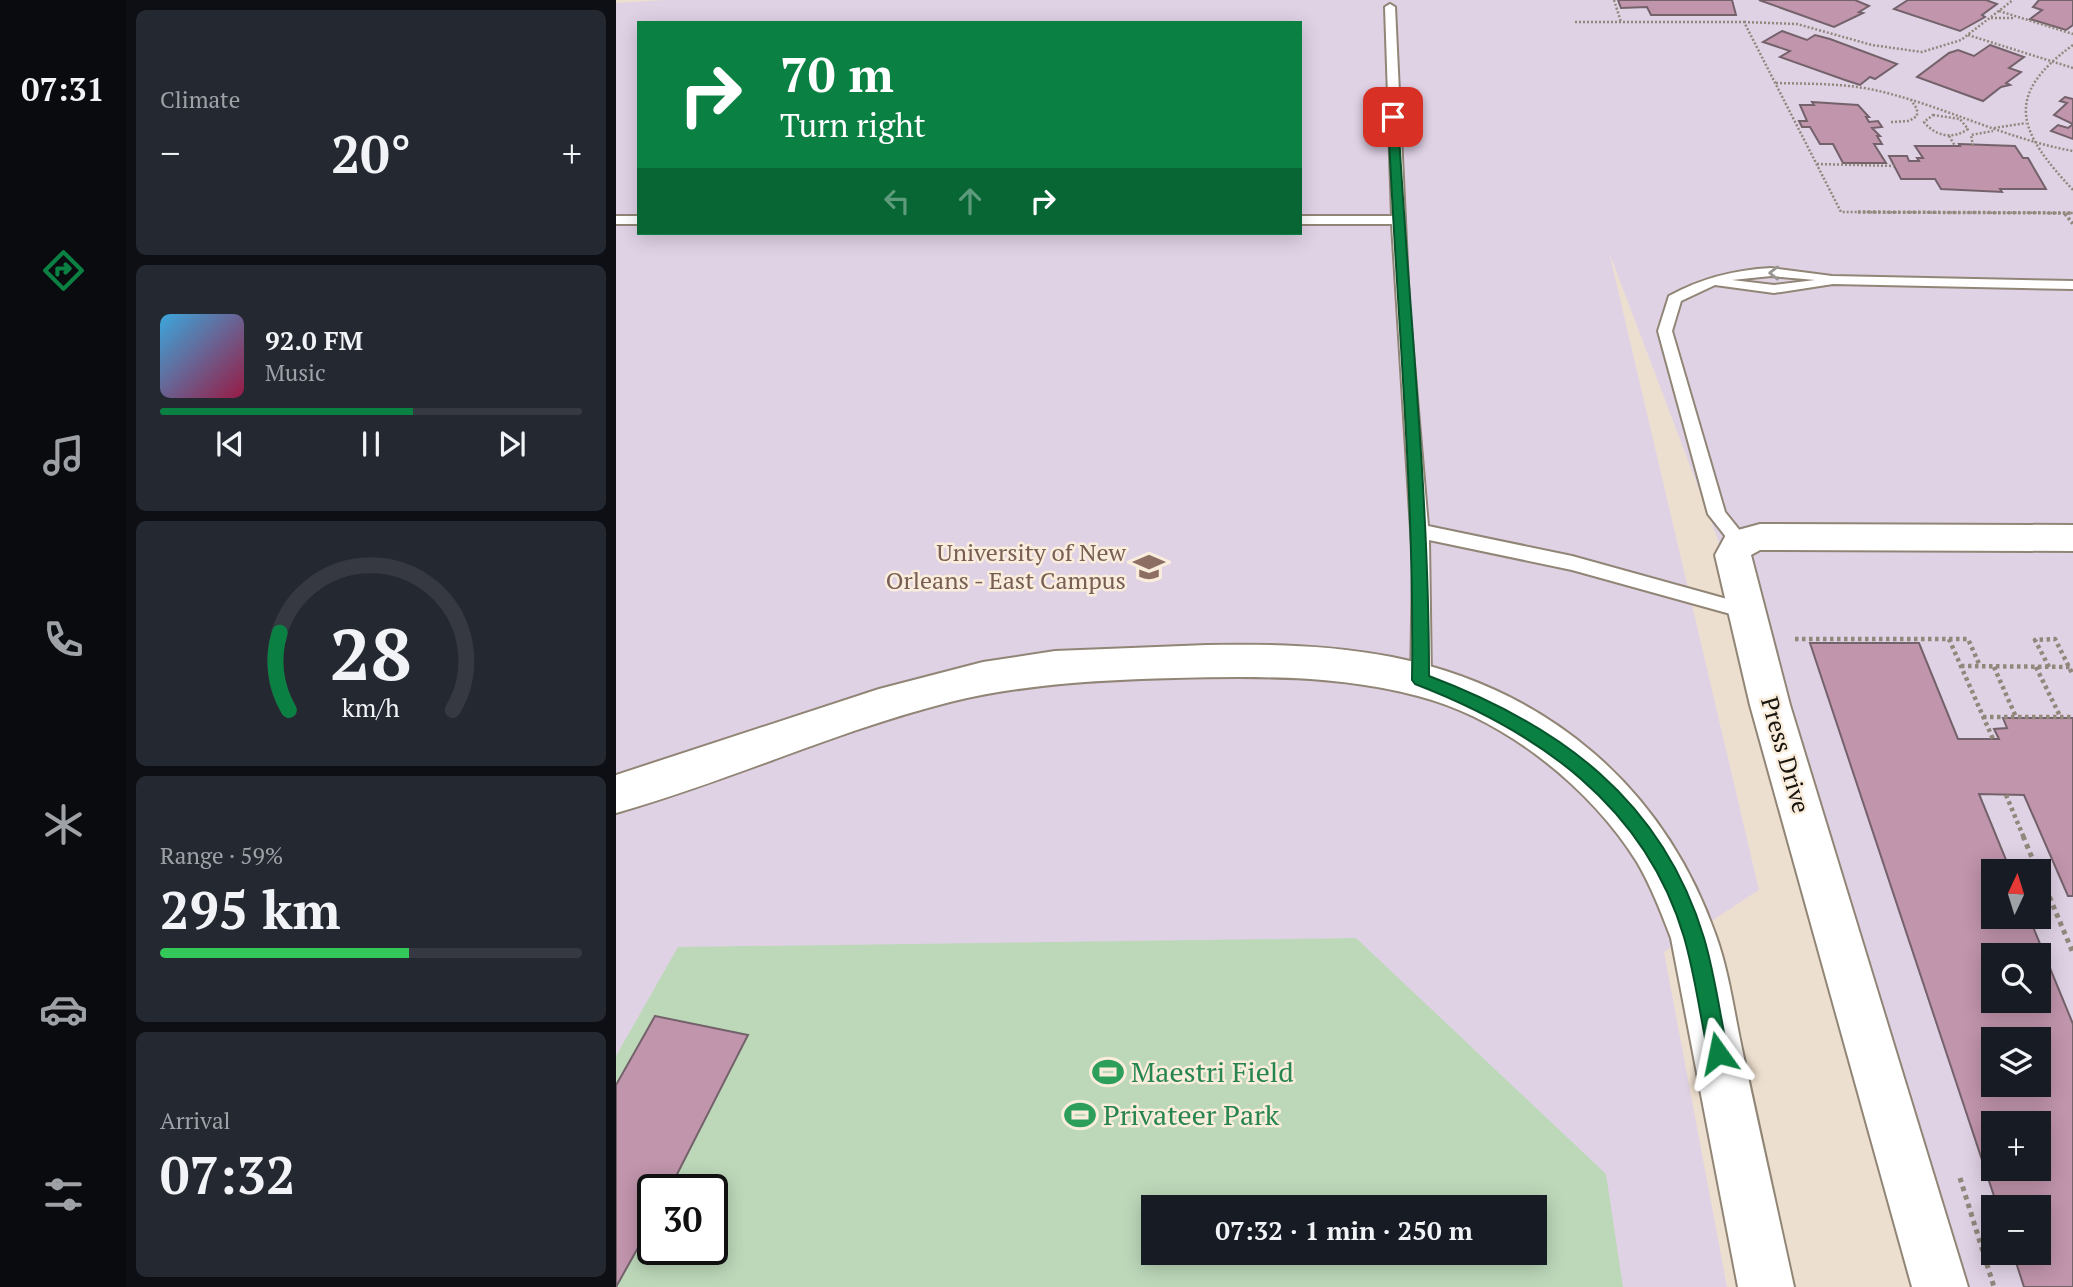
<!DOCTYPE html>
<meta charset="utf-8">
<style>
:root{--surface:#171b24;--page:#242831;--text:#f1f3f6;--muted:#9ea1a6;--line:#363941;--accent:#0b8043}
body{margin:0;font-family:"PT Serif",serif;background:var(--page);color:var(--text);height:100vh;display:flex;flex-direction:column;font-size:26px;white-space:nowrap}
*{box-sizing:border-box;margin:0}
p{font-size:23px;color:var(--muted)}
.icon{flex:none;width:38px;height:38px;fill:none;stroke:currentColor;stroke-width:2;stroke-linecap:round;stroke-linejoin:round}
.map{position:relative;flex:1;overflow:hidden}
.sheet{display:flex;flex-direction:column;gap:10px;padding:10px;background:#0d0f14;width:490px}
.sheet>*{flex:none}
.hud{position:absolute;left:21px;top:21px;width:665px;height:214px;border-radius:0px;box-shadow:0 4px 18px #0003;background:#0b8043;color:#fff;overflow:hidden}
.needle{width:46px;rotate:4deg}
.controls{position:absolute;left:1365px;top:859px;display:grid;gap:14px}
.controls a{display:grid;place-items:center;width:70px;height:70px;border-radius:0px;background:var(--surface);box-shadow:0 4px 18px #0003;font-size:35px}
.speed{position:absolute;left:21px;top:1174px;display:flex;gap:14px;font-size:35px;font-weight:700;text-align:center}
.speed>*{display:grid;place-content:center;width:91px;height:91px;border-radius:50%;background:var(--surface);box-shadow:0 4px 18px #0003;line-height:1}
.speed .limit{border:4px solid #111;border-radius:10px;background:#fff;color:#111}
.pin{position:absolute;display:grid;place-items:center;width:60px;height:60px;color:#fff;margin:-30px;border-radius:14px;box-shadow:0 4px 10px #0006}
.me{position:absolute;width:77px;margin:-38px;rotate:348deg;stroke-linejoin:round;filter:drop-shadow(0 0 5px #0008)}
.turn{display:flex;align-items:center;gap:24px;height:147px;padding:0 28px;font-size:32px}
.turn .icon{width:91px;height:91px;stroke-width:2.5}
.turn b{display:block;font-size:49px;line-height:60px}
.lanes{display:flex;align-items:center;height:66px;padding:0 28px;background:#0003;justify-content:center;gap:35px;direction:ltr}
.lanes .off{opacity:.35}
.big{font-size:52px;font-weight:600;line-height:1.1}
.sheet .tile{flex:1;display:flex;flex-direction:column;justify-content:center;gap:10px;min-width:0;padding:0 24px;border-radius:10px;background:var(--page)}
.sheet .dial{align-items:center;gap:0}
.dial svg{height:182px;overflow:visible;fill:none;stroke:var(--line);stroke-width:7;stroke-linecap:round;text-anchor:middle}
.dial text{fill:var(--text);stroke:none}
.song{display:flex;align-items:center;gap:21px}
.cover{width:84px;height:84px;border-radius:10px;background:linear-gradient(135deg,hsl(200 70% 55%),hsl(340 70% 35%))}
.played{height:7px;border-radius:4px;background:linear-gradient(90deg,var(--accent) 60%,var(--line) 60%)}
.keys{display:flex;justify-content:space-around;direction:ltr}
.heat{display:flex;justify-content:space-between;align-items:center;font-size:38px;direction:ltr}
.charge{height:10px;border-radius:5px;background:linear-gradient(90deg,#34c759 59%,var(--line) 0)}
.trip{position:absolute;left:525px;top:1195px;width:406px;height:70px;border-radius:0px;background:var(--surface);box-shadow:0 4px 18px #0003;font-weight:600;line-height:70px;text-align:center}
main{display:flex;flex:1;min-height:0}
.tabs{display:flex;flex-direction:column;width:126px;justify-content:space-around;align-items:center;background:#090b0e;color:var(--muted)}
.tabs .icon{width:49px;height:49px}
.tabs .selected{color:var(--accent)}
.tabs b{font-size:32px;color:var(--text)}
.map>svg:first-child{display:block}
</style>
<main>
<nav class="tabs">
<b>07:31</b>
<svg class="icon selected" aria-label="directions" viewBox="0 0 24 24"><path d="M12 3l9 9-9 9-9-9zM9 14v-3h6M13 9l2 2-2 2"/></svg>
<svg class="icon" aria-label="music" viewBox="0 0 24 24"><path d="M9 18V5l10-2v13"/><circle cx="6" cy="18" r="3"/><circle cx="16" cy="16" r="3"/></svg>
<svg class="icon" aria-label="phone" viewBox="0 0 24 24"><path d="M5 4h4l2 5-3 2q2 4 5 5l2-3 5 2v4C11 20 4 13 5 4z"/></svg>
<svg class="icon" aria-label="climate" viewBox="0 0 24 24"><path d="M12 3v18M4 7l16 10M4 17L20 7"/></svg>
<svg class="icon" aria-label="car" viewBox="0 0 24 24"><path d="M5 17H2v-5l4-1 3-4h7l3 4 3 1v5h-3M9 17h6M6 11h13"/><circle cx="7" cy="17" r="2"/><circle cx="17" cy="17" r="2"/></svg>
<svg class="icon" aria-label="filters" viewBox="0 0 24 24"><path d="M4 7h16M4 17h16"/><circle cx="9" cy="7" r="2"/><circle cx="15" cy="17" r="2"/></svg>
</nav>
<section class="sheet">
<div class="tile"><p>Climate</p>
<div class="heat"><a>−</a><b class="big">20°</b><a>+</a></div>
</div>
<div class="tile">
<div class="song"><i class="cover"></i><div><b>92.0 FM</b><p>Music</p></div></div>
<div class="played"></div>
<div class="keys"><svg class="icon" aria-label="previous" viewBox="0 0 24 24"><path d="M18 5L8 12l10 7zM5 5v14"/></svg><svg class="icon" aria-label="pause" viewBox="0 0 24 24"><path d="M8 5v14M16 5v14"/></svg><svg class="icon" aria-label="next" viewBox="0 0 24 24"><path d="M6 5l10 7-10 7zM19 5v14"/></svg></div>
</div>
<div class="tile dial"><svg viewBox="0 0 100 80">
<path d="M14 69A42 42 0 1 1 86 69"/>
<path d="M14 69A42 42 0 0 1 10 35" stroke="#0b8043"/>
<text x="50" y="56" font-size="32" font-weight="700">28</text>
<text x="50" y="72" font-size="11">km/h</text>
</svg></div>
<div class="tile"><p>Range · 59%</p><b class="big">295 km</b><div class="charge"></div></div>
<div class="tile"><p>Arrival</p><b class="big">07:32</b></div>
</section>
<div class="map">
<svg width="1457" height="1287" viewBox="0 0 1457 1287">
<rect width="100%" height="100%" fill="#eddfcf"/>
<path fill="#e0d2e5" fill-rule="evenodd" d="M49 0H1457V1287H1324L1129 611 993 252 1143 890 1048 952 1111 1287H0V3ZM23 23H684V233H23ZM1377 872H1423V917H1377ZM1377 956H1423V1001H1377ZM1377 1040H1423V1085H1377ZM1377 1124H1423V1169H1377ZM37 1190H96V1250H37ZM537 1208H919V1253H537ZM1377 1208H1423V1253H1377Z"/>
<path fill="#bcd8b9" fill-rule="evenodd" d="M740 938 990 1174 1007 1287H0V1056L62 947ZM37 1190H96V1250H37ZM537 1208H919V1253H537Z"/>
<g fill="#c195ac" stroke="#74626b" stroke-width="2" fill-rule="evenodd">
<polygon points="1002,0 1116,0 1120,15 1035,15 1031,7 1005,8"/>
<polygon points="1143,0 1239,0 1253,6 1243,12 1247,13 1218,27"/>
<polygon points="1292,0 1370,0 1381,4 1366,15 1369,17 1344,31 1278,9"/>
<polygon points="1423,0 1457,0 1457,25 1450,30 1414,19 1426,10 1417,7"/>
<polygon points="1166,31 1191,40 1199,35 1214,39 1281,64 1259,79 1254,77 1244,85 1229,80 1164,57 1174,51 1147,42"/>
<polygon points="1374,45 1408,57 1393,68 1405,72 1390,83 1394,85 1385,87 1367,101 1301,77 1333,53 1342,50 1358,56"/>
<polygon points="1449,97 1457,99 1457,139 1435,131 1442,125 1452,128 1457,124 1438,115 1451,103 1444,101"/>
<polygon points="1196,102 1242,105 1253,117 1250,117 1253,122 1262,121 1266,127 1256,128 1264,136 1261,136 1266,144 1258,144 1270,163 1227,163 1217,144 1204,144 1194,127 1186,127 1183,121 1191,121 1184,105 1198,105"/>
<polygon points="1343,144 1399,146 1407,158 1412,158 1430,189 1384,189 1386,192 1325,189 1319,179 1285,179 1273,156 1291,156 1293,161 1303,161 1301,158 1307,158 1299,146 1344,146"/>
<path d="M1194 643H1303L1342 739H1383L1378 729 1391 728 1387 718H1457V896H1452L1408 795 1363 794 1395 872H1377V917H1413L1457 1024V1287H1408L1397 1253H1423V1208H1382ZM1377 956H1423V1001H1377ZM1377 1040H1423V1085H1377ZM1377 1124H1423V1169H1377Z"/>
<polygon points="39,1016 132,1035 53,1190 37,1190 37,1221 0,1287 0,1085"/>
</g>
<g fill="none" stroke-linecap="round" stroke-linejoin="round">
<defs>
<g id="service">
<polygon points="774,4 779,7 793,305 812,526 956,556 1129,604 1136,606 1138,611 1136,616 1129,618 956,570 813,540 815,680 812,686 798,686 795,680 797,562 776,224 684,224 684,216 776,216 769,7"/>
<rect x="0" y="216" width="23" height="8"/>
<path d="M1155 268 1216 276 1457 281V289L1217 284 1158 293 1099 285 1065 301 1056 331 1109 512 1133 542 1124 549 1118 547 1092 514 1042 331 1053 296C1086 278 1118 270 1155 268ZM1155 276 1199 280 1158 285 1116 280Z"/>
</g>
<g id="minor">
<polygon points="1144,524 1457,525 1457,551 1144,550 1135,555 1174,705 1352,1287 1296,1287 1134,705 1099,555 1111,533"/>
<path d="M591 645C653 644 715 645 776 657 931 688 1048 787 1100 936 1113 972 1118 1012 1126 1049 1143 1129 1161 1208 1178 1287H1122L1055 938C1045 912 1035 886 1021 862 974 787 888 718 802 696 722 675 640 676 559 678 482 680 408 684 334 702 220 731 113 781 0 813V775L263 689 367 662 439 651Z"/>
</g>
</defs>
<use href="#service" stroke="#918576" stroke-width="4"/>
<use href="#minor" stroke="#918576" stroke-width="4"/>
<g stroke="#91877b" stroke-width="2.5" stroke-dasharray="2 2" stroke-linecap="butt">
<polyline points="998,0 1005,22"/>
<polyline points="1383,11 1457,34"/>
<polyline points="1375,18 1398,18"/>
<polyline points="959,22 1128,22 1225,212 1457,213"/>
<polyline points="1128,22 1181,24 1256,45 1306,52 1345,40 1397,0"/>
<polyline points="1352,35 1457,68"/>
<path d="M1457 45C1385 97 1404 133 1457 190"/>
<path d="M1160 83C1196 84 1232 83 1267 92 1332 108 1391 139 1457 151"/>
<path d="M1317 115 1344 119 1352 129C1337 140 1319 136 1308 122Z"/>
<polyline points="1275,122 1293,121 1301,116 1301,109 1295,100"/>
<polyline points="1378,128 1410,123"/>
<polyline points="1333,136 1339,146"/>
<polyline points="1357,146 1355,135 1377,131"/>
<polyline points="1201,164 1278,166"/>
</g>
<g stroke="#91877b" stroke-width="3.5" stroke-dasharray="2.5 2.5" stroke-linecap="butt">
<polyline points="1242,212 1457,213"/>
<polyline points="1449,214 1457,224"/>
</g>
<g stroke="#91877b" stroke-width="4.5" stroke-dasharray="3.5 3.5" stroke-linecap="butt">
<polyline points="1179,639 1333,639 1377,739"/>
<polyline points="1333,639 1352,639 1364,666"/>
<polyline points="1345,666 1457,667"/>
<polyline points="1378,667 1400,717"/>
<polyline points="1420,667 1444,716"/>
<polyline points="1433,667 1419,640 1439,639 1457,675"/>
<polyline points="1367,717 1457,717"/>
<polyline points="1390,795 1408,838"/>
</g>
<g stroke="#91877b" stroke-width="5" stroke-dasharray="4.5 4.5" stroke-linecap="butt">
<polyline points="1407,836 1422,872"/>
<polyline points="1423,872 1457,953"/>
<polyline points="1344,1178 1378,1287"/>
</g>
<use href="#service" fill="#fff" fill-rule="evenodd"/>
<use href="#minor" fill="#fff" fill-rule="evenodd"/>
</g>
<defs><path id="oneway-chevron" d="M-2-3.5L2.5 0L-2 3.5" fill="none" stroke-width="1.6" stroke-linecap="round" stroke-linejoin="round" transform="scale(1.75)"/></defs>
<use stroke="#989693" href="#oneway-chevron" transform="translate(1158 273) rotate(-179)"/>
<path fill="#0b8043" stroke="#07532c" stroke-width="2" d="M777 114 782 117C792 303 813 489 813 676 943 725 1046 799 1088 938 1099 975 1104 1015 1112 1053L1109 1060 1102 1063 1095 1060 1092 1053C1084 1015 1079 975 1068 937 1029 805 921 731 799 684L796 680C799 492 780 305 772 117Z"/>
<defs>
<symbol id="university-bare" viewBox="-9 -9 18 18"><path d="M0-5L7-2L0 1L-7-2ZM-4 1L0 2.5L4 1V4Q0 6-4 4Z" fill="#8d6e63" stroke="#faeddc" stroke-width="2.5" paint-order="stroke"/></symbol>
<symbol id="stadium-bare" viewBox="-9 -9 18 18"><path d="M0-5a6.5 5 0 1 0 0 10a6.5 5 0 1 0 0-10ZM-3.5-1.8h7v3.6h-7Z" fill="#2e9e5b" stroke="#faeddc" stroke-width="2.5" paint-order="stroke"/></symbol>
</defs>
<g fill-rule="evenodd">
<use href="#university-bare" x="511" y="545" width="44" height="44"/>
<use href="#stadium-bare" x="470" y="1050" width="44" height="44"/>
<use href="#stadium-bare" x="442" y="1093" width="44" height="44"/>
</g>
<g text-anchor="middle" stroke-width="5" stroke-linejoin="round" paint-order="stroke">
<g font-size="24" fill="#785e54" stroke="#faeddc" text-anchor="end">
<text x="510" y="561">University of New<tspan x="510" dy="28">Orleans - East Campus</tspan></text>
</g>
<g font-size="24" fill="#19150f" stroke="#faeddc">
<text transform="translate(1169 755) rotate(74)" y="8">Press Drive</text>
</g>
<g font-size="28" fill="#27864d" stroke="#faeddc" text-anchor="start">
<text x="515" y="1082">Maestri Field</text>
<text x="487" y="1125">Privateer Park</text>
</g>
</g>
</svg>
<div class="controls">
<a><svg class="needle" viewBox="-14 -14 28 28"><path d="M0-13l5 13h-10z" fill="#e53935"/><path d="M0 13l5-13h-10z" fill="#9ea1a6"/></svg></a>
<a><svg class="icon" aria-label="search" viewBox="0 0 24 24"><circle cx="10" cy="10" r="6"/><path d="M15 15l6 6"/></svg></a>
<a><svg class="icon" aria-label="layers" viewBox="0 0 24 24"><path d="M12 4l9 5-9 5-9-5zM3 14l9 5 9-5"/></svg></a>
<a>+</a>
<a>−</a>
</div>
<div class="speed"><div class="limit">30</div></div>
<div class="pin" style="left:777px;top:117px;background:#d93025"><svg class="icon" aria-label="arrive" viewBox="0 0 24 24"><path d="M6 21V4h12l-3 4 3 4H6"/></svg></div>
<svg class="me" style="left:1102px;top:1053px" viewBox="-20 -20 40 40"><path d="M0-17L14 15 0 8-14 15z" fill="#0b8043" stroke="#fff" stroke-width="4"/></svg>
<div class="trip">07:32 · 1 min · 250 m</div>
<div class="hud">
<div class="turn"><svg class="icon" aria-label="right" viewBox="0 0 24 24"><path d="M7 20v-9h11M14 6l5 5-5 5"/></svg><div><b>70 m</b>Turn right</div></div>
<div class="lanes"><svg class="icon off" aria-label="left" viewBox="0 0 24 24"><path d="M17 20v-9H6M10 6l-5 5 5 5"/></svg><svg class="icon off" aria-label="ahead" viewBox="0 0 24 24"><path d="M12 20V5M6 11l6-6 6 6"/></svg><svg class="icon" aria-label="right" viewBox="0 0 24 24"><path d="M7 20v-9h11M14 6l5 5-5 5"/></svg></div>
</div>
</div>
</main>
